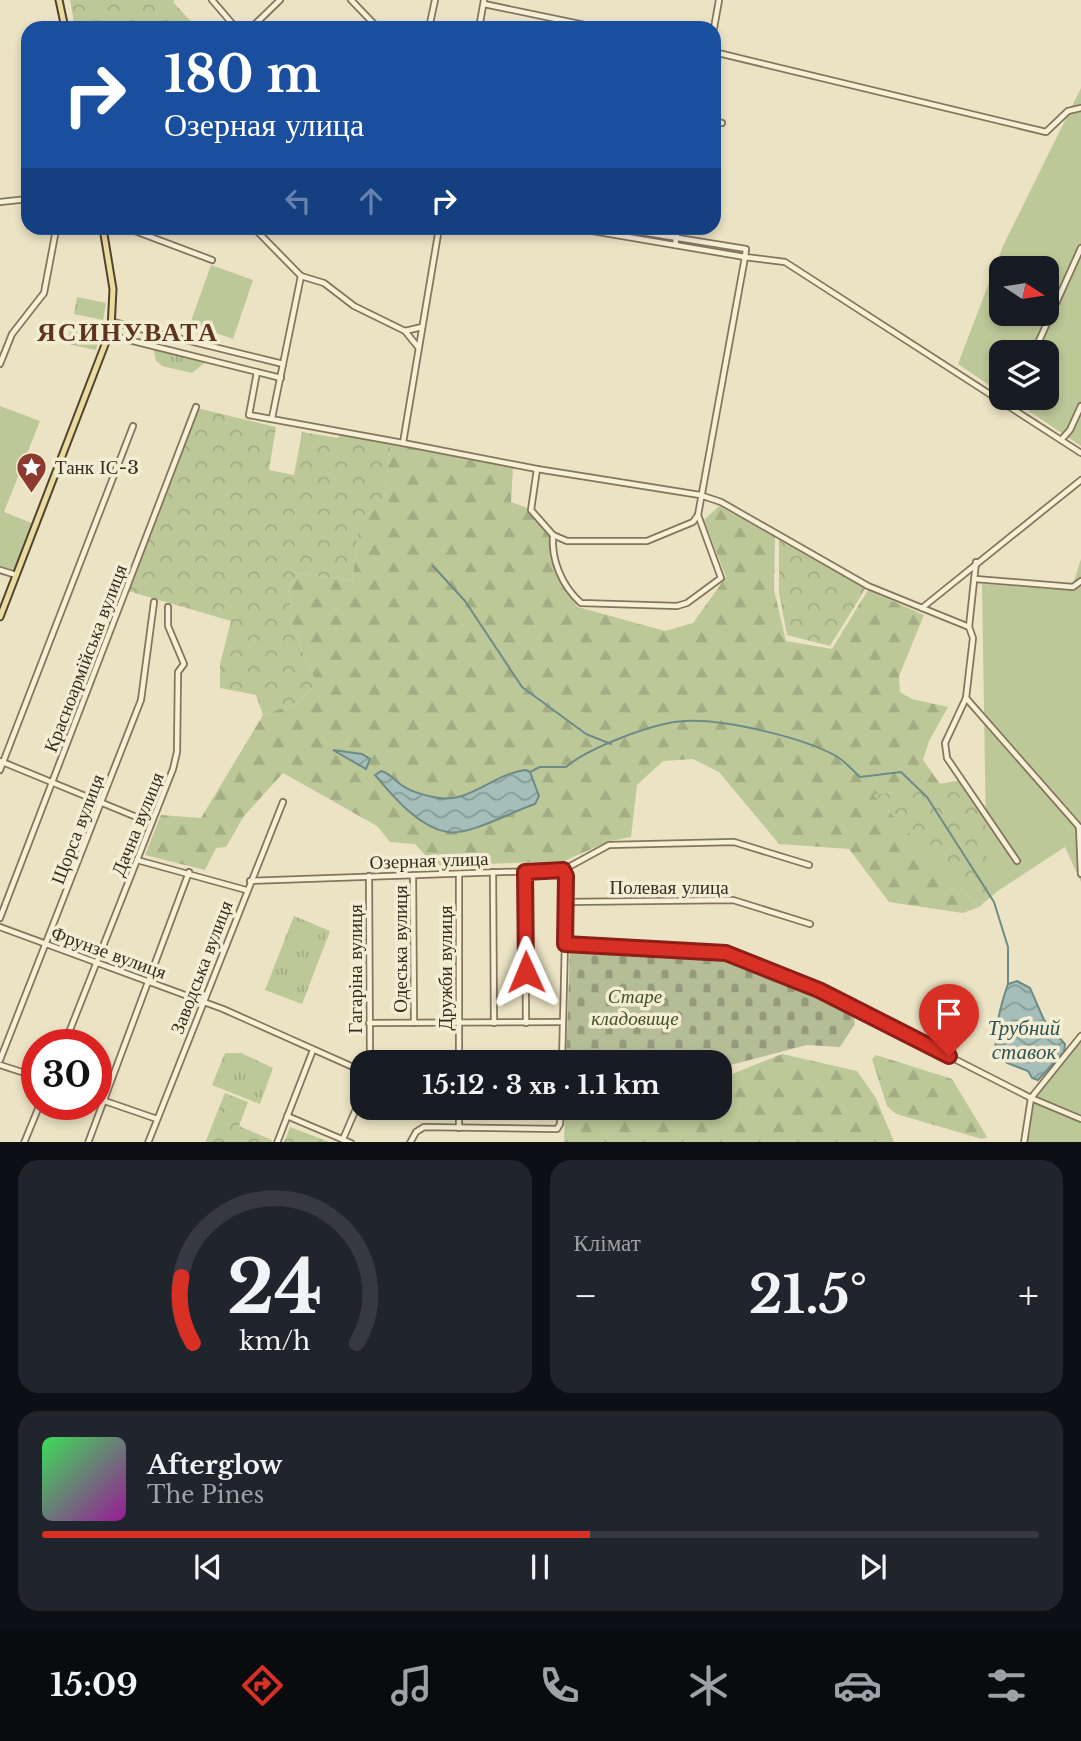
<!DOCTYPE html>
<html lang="uk">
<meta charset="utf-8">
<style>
:root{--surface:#171b24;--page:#20242c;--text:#f1f3f6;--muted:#9ea1a6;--line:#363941;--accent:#d93025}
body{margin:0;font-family:"Libre Baskerville",serif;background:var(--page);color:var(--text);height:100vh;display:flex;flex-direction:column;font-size:26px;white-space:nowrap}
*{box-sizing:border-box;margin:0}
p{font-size:23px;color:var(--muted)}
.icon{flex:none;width:38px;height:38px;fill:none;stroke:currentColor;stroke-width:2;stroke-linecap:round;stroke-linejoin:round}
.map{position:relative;height:1142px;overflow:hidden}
.details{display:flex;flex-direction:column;gap:18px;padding:18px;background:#0d0f14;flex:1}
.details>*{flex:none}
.banner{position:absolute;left:21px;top:21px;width:700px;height:214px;border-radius:21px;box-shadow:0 4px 10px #0003;background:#1a4fa0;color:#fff;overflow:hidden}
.needle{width:46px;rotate:102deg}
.buttons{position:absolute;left:989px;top:256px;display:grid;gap:14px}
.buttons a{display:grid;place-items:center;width:70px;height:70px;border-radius:14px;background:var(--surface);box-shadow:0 4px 10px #0003;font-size:35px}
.speed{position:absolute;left:21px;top:1029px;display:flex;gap:14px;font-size:35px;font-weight:700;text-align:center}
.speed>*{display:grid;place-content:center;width:91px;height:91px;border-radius:50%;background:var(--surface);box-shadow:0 4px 10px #0003;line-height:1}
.speed .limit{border:10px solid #d22;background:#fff;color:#111}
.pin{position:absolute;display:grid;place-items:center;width:60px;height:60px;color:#fff;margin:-72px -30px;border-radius:50% 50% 50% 0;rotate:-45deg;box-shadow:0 0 7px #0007}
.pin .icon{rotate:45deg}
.me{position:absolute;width:77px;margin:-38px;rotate:359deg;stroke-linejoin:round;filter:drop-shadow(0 0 5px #0008)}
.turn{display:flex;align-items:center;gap:24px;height:147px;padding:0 28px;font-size:32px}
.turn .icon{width:91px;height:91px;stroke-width:2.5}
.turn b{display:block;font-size:49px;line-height:60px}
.lanes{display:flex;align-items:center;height:66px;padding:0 28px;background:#0003;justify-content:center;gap:35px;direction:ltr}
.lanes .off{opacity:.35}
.big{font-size:52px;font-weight:800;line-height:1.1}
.details .widget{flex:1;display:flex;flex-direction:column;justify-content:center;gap:10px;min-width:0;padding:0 24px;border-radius:21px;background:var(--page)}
.details .dial{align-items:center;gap:0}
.dial svg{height:182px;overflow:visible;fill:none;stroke:var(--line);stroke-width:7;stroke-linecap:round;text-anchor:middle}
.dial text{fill:var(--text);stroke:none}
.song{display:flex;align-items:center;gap:21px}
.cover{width:84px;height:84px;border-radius:10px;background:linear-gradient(135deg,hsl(130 70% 55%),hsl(300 70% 35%))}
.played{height:7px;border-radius:4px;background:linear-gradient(90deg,var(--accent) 55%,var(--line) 55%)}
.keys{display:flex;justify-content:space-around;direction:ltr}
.heat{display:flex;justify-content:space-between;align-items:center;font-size:38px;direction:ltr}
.details .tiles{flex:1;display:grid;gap:18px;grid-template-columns:1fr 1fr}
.widget:last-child{grid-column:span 2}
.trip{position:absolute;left:350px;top:1050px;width:382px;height:70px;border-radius:21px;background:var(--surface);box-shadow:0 4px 10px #0003;font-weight:800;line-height:70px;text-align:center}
.tab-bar{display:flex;height:112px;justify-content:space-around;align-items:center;background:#090b0e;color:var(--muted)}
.tab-bar .icon{width:49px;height:49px}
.tab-bar .on{color:var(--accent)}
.tab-bar b{font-size:32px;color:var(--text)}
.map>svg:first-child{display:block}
</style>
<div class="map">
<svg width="1081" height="1143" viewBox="0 0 1081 1143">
<defs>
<pattern id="grass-tufts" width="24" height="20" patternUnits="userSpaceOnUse" patternTransform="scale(1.75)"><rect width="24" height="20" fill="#bdc898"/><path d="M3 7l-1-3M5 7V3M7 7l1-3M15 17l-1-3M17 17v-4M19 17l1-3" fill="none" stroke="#a3ac83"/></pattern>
<pattern id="forest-firs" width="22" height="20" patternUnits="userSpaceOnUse" patternTransform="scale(1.75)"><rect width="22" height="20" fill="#bdc898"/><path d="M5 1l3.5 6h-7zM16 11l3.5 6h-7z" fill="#a3ac83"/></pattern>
<pattern id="cemetery-stones" width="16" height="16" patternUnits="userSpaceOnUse" patternTransform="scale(1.75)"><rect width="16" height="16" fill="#b5bd97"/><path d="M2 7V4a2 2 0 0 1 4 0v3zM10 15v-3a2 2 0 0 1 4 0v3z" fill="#949a7b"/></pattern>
<pattern id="park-crowns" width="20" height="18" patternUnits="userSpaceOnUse" patternTransform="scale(1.75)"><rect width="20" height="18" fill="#bdc898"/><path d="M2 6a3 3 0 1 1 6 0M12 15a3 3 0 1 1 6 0" fill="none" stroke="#a3ac83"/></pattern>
<pattern id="water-waves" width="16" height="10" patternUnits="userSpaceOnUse" patternTransform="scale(1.75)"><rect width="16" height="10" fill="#a5beb9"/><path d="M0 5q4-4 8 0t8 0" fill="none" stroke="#879b96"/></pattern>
</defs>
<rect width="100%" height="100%" fill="#ebe3c4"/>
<g fill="url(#grass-tufts)">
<polygon points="77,297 106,303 103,320 74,314"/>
<polygon points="71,327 100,333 96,350 67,344"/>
<polygon points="157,349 207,361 192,373 162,366 156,361 154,351"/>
<polygon points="294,916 330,931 302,1004 265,990"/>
<polygon points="225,1053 241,1053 273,1068 260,1104 212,1085"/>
</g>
<g fill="url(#forest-firs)">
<polygon points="391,443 513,467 511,502 530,509 550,536 553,562 578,607 665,631 693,623 726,577 704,520 719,506 775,537 774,590 786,641 832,649 868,590 924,615 899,676 900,692 912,699 948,707 929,741 923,760 940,784 874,795 979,907 963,913 889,902 849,849 779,844 719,772 693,759 663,761 637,785 631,837 610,841 564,861 435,866 415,844 390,842 377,826 283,773 244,816 226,847 216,848 205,870 145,855 161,815 201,818 263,715 299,702 316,683 292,626 289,586 299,573 352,581 359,527 384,498"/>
<polygon points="782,1054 857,1071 876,1098 894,1142 564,1142 565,1108 719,1108 719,1079"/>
<polygon points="876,1055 952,1079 987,1137 982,1139 896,1114 887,1106 872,1059"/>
</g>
<polygon fill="url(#cemetery-stones)" points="570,948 725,955 852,1009 855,1024 840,1047 807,1045 719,1068 719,1062 566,1062"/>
<g fill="url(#park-crowns)">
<polygon points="70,0 175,0 173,2 197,28 75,28"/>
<polygon points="197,408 276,427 269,470 294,475 302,432 338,438 340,433 391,443 384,499 359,527 352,581 299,573 289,586 292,626 316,683 299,702 263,715 256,695 220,688 220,664 231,621 128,591"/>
<polygon points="779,540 851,580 867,586 830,646 787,635 779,593"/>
<polygon points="962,780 1021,871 979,907 874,795"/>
<polygon points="225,1093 248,1102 239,1126 272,1140 271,1143 205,1143"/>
<polygon points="290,1127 329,1142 284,1142"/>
</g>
<g fill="#bdc898" fill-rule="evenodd">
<path d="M1081 88V446L1008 397H1046V352H1001V393L958 364 1003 246ZM1001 268H1046V313H1001Z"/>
<polygon points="211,265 253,280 233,339 190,324"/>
<polygon points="0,406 40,421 4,512 34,524 15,573 0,567"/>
<polygon points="1081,559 1081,882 1065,847 987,898 982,584 1071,590"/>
<polygon points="1081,1042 1081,1142 1025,1143 1026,1109"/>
<polygon points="225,1095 247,1103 243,1113 221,1105"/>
</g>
<g fill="url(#water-waves)" stroke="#6d8b87" stroke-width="2">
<polygon points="333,750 362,754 370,759 366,769"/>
<path d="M526 770 530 772 539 796 535 804C513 811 469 836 447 832 418 827 393 796 375 775L381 771C390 773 395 781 403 786 411 792 424 795 433 797 469 806 493 773 526 770Z"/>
<path d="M1017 981 1030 988 1044 1020 1065 1044 1064 1052 1038 1080 1032 1078 1028 1071 1007 1063 996 1052C994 1031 1001 1004 1008 984Z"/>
</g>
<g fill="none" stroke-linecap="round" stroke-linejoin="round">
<g stroke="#6d8b87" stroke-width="2">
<polyline points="433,566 465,601 522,687 586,734 611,744"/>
<path d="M530 772 540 767H566C588 748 655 722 685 721 724 719 802 737 836 756 845 761 852 770 860 777L901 772 927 797 994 902 1008 947V984"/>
</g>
<defs>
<g id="minor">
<polyline points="212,0 236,28"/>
<polyline points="351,0 378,28"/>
<polyline points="484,4 599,28"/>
<polyline points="251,28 280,0"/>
<polyline points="429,28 435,0"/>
<polyline points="479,28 484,0"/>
<polyline points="714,28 719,0"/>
<polyline points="714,52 1046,132 1068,111 1081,108"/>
<polyline points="714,121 722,123"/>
<polyline points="0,202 28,199"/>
<polyline points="127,228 212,260"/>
<polyline points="254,228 301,276 324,283 354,306 405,331 422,327"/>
<polyline points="439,228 403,443 537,469 700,495 721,502 868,586 969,627"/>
<polyline points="616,228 746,249 745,257 785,262 1081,453"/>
<polyline points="103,230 114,228"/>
<polyline points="675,245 678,228"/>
<polyline points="113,322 283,364"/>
<polyline points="405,331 418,347"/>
<polyline points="109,335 281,378"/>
<polyline points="1034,352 1081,248"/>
<polyline points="0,364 12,334 44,293 55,235"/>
<polyline points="257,372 249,415 403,443"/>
<polyline points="1008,406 1012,397"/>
<polyline points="272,418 301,276"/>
<polyline points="1061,440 1070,430 1081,406"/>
<polyline points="537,469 531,510 553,535 567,541 647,541 693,522 698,515 745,257 575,228"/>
<path d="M553 535C551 560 562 586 581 603L677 606 687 603 721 578 698 515"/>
<polyline points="976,562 969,627 973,638 966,698 945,743 947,758 1017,861"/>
<polyline points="0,570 16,575"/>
<polyline points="975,579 1073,587 1081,581"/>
<polyline points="922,608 1081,480"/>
<polyline points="966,698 1081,829"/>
<polyline points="0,761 151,823"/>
<polyline points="0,770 133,426"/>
<polyline points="1079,827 1081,874"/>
<polyline points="137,860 246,890"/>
<polyline points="493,872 494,1023"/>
<polyline points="525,872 526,1023"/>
<polyline points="459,874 459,1062"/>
<polyline points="413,875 414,1023"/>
<polyline points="369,876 370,1062"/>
<polyline points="250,881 563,870 609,845 734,842 809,865"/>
<polyline points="566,902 733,900 810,924"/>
<polyline points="0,918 196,407"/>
<polyline points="0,927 223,1009 362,1071"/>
<polyline points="565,944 726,953 819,990 1031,1098 1081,1119"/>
<polyline points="369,1023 563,1022"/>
<polyline points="64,1045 173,769 177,752 178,672 184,664 168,626 168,607"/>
<polyline points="0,1060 141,700 154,602"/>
<polyline points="562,1062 566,902 566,876 563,870"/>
<polyline points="0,1065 37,1077"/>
<polyline points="96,1098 157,1119"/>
<polyline points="459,1108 459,1128"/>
<polyline points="287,1116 351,1143"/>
<polyline points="343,1139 362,1095"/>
<polyline points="24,1143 40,1104"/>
<polyline points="88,1143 189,872"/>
<polyline points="148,1143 283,802"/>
<polyline points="277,1143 313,1050"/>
<polyline points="410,1143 416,1132 424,1127 557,1129 560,1124 561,1108"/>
<polyline points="1024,1143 1031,1098 1081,1036"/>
</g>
<g id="major">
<polyline points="59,0 65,28"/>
<polyline points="0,617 111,329 113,289 103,228"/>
</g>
</defs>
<use href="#minor" stroke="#84755c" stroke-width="8"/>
<use href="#major" stroke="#524330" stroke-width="9"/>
<use href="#minor" stroke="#f6f0d6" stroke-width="4.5"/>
<use href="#major" stroke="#ebdb9e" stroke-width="5"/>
</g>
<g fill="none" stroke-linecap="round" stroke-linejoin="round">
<defs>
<polyline id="route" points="526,972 525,872 563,870 566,876 565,944 726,953 819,990 949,1056"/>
</defs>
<use href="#route" stroke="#8d1f18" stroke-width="18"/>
<use href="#route" stroke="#d93025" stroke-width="12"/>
</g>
<defs>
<symbol id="sight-pin" viewBox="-11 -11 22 30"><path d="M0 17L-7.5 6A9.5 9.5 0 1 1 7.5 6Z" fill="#8e3930" stroke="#f3edd3"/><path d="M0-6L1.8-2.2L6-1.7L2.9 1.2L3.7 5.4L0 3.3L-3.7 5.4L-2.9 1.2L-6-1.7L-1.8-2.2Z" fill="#fff"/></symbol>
</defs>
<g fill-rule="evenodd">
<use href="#sight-pin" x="14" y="450" width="35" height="47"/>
</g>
<g text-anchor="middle" stroke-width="7" stroke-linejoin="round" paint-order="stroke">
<g font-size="19" fill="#352c1f" stroke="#f3edd3" text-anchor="start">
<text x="55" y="474">Танк ІС-3</text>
</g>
<g font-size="19" fill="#352c1f" stroke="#f3edd3">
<text transform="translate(85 658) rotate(-69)" y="7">Красноармійська вулиця</text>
<text transform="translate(137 824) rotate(-68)" y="7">Дачна вулиця</text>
<text transform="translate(77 829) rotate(-69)" y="7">Щорса вулиця</text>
<text transform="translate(429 860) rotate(-2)" y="7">Озерная улица</text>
<text x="669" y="894">Полевая улица</text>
<text transform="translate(400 949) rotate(-90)" y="7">Одеська вулиця</text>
<text transform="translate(109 952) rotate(20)" y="7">Фрунзе вулиця</text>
<text transform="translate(201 967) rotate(-69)" y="7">Заводська вулиця</text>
<text transform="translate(445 968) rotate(-90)" y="7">Дружби вулиця</text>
<text transform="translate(355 969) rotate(-90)" y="7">Гагаріна вулиця</text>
</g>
<g font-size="19" font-style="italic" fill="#415027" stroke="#f3edd3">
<text x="635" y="1003">Старе<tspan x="635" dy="22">кладовище</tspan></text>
</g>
<g font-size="21" font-style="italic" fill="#2f5253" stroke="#f3edd3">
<text x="1024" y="1035">Трубний<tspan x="1024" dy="24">ставок</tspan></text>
</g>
<g font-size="26" font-weight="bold" letter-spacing="2" fill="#5e3421" stroke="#f3edd3">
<text x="128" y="341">ЯСИНУВАТА</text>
</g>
</g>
</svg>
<div class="buttons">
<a><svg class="needle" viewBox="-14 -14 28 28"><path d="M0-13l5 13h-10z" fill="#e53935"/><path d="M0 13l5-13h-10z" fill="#9ea1a6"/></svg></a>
<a><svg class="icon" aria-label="layers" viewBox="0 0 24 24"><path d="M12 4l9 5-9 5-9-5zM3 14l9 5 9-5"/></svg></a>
</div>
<div class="speed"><div class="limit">30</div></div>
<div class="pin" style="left:949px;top:1056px;background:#d93025"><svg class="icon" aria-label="arrive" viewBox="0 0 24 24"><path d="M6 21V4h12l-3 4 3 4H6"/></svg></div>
<svg class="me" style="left:526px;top:972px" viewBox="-20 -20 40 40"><path d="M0-17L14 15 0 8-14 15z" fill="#d93025" stroke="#fff" stroke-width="4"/></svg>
<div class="trip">15:12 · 3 хв · 1.1 km</div>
<div class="banner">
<div class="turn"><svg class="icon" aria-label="right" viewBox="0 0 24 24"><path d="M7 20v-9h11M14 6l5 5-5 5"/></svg><div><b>180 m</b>Озерная улица</div></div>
<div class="lanes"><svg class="icon off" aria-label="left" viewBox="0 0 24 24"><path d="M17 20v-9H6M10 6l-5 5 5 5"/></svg><svg class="icon off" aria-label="ahead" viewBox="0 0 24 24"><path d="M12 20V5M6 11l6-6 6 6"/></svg><svg class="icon" aria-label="right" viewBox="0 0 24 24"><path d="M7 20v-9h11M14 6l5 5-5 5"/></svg></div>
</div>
</div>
<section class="details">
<div class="tiles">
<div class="widget dial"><svg viewBox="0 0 100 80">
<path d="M14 69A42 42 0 1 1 86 69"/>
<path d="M14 69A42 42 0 0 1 9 40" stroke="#d93025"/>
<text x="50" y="56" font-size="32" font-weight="700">24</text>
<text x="50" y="72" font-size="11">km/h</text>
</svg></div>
<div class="widget"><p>Клімат</p>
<div class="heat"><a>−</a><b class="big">21.5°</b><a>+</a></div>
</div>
<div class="widget">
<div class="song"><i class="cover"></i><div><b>Afterglow</b><p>The Pines</p></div></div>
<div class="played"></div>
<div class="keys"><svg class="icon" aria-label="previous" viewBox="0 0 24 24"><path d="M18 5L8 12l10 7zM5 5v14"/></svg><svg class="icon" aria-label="pause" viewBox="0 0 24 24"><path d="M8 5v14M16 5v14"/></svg><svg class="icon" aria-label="next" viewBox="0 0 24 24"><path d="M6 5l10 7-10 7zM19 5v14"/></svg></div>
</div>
</div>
</section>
<nav class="tab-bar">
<b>15:09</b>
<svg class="icon on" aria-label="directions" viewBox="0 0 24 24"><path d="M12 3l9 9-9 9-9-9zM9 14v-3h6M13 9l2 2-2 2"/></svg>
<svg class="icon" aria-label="music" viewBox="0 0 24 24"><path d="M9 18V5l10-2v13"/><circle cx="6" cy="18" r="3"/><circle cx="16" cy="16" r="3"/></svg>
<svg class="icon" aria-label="phone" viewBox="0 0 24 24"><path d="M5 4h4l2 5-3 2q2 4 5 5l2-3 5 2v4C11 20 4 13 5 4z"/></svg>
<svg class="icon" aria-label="climate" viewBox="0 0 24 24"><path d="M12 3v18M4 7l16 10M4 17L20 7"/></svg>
<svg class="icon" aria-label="car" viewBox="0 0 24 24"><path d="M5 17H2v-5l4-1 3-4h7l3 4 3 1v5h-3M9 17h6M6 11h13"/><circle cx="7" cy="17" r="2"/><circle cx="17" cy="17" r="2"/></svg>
<svg class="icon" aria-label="filters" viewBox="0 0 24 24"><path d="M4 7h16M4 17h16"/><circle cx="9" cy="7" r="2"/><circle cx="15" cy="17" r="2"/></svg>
</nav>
